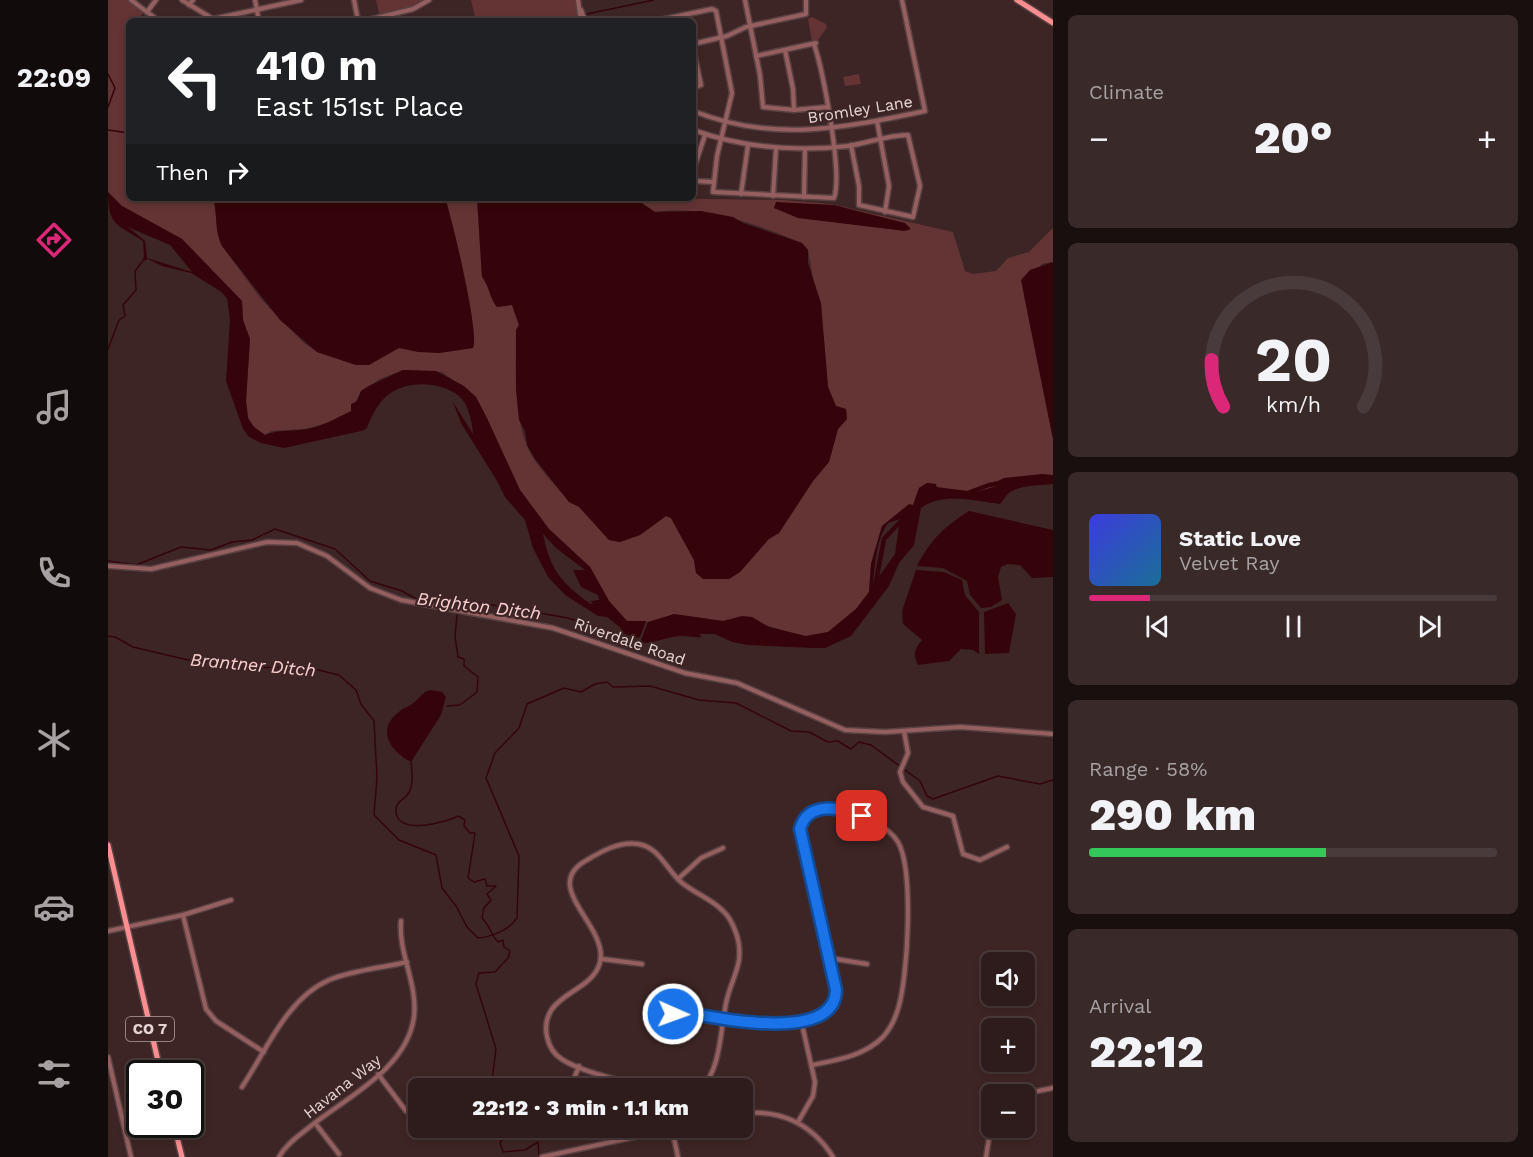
<!DOCTYPE html>
<meta charset="utf-8">
<style>
:root{--surface:#2e1c1c;--page:#3a2929;--text:#f1f3f6;--muted:#a7a1a3;--line:#493a3b;--accent:#db2777}
body{margin:0;font-family:"Work Sans",sans-serif;background:var(--page);color:var(--text);height:100vh;display:flex;flex-direction:column;font-size:22px;white-space:nowrap}
*{box-sizing:border-box;margin:0}
p{font-size:20px;color:var(--muted)}
.icon{flex:none;width:33px;height:33px;fill:none;stroke:currentColor;stroke-width:2;stroke-linecap:round;stroke-linejoin:round}
.map{position:relative;flex:1;overflow:hidden}
.side{display:flex;flex-direction:column;gap:15px;padding:15px;background:#190f0f;width:480px}
.side>*{flex:none}
.guide{position:absolute;left:18px;top:18px;width:570px;height:183px;border-radius:9px;box-shadow:0 3px 9px #0003,0 0 0 2px var(--line);background:#202124;color:#fff;overflow:hidden}
.tools{position:absolute;left:873px;top:952px;display:grid;gap:12px}
.tools a{display:grid;place-items:center;width:54px;height:54px;border-radius:9px;background:var(--surface);box-shadow:0 3px 9px #0003,0 0 0 2px var(--line);font-size:30px}
.speed{position:absolute;left:18px;top:1060px;display:flex;gap:12px;font-size:30px;font-weight:700;text-align:center}
.speed>*{display:grid;place-content:center;width:78px;height:78px;border-radius:50%;background:var(--surface);box-shadow:0 3px 9px #0003,0 0 0 2px var(--line);line-height:1}
.speed .limit{border:3px solid #111;border-radius:9px;background:#fff;color:#111}
.pin{position:absolute;display:grid;place-items:center;width:51px;height:51px;color:#fff;margin:-26px;border-radius:12px;box-shadow:0 3px 9px #0006}
.me{position:absolute;width:66px;margin:-33px;rotate:92deg;stroke-linejoin:round;filter:drop-shadow(0 0 4px #0008)}
.turn{display:flex;align-items:center;gap:21px;height:126px;padding:0 30px;font-size:27px}
.turn .icon{width:78px;height:78px;stroke-width:2.5}
.turn b{display:block;font-size:42px;line-height:51px}
.then{display:flex;align-items:center;height:57px;padding:0 30px;background:#0003;gap:12px;font-size:22px}
.big{font-size:45px;font-weight:800;line-height:1.1}
.side .widget{flex:1;display:flex;flex-direction:column;justify-content:center;gap:9px;min-width:0;padding:0 21px;border-radius:9px;background:var(--page)}
.side .dial{align-items:center;gap:0}
.dial svg{height:156px;overflow:visible;fill:none;stroke:var(--line);stroke-width:7;stroke-linecap:round;text-anchor:middle}
.dial text{fill:var(--text);stroke:none}
.song{display:flex;align-items:center;gap:18px}
.cover{width:72px;height:72px;border-radius:9px;background:linear-gradient(135deg,hsl(240 70% 55%),hsl(200 70% 35%))}
.played{height:6px;border-radius:3px;background:linear-gradient(90deg,var(--accent) 15%,var(--line) 15%)}
.keys{display:flex;justify-content:space-around;direction:ltr}
.heat{display:flex;justify-content:space-between;align-items:center;font-size:33px;direction:ltr}
.charge{height:9px;border-radius:4px;background:linear-gradient(90deg,#34c759 58%,var(--line) 0)}
.trip{position:absolute;left:300px;top:1078px;width:345px;height:60px;border-radius:9px;background:var(--surface);box-shadow:0 3px 9px #0003,0 0 0 2px var(--line);font-weight:800;line-height:60px;text-align:center}
main{display:flex;flex:1;min-height:0}
.menu{display:flex;flex-direction:column;width:108px;justify-content:space-around;align-items:center;background:#120b0b;color:var(--muted)}
.menu .icon{width:42px;height:42px}
.menu .current{color:var(--accent)}
.menu b{font-size:27px;color:var(--text)}
.map>svg:first-child{display:block}
</style>
<main>
<nav class="menu">
<b>22:09</b>
<svg class="icon current" aria-label="directions" viewBox="0 0 24 24"><path d="M12 3l9 9-9 9-9-9zM9 14v-3h6M13 9l2 2-2 2"/></svg>
<svg class="icon" aria-label="music" viewBox="0 0 24 24"><path d="M9 18V5l10-2v13"/><circle cx="6" cy="18" r="3"/><circle cx="16" cy="16" r="3"/></svg>
<svg class="icon" aria-label="phone" viewBox="0 0 24 24"><path d="M5 4h4l2 5-3 2q2 4 5 5l2-3 5 2v4C11 20 4 13 5 4z"/></svg>
<svg class="icon" aria-label="climate" viewBox="0 0 24 24"><path d="M12 3v18M4 7l16 10M4 17L20 7"/></svg>
<svg class="icon" aria-label="car" viewBox="0 0 24 24"><path d="M5 17H2v-5l4-1 3-4h7l3 4 3 1v5h-3M9 17h6M6 11h13"/><circle cx="7" cy="17" r="2"/><circle cx="17" cy="17" r="2"/></svg>
<svg class="icon" aria-label="filters" viewBox="0 0 24 24"><path d="M4 7h16M4 17h16"/><circle cx="9" cy="7" r="2"/><circle cx="15" cy="17" r="2"/></svg>
</nav>
<div class="map">
<svg width="945" height="1157" viewBox="0 0 945 1157">
<rect width="100%" height="100%" fill="#3e2525"/>
<g fill="#643334">
<path d="M0 0H23L37 10 29 21H21V198H105C110 215 106 230 114 246L153 299 196 343 209 352 248 365 291 348 331 353 365 348C372 336 344 218 337 198H369L374 277C382 287 381 297 389 307L404 305 411 325 408 330C408 368 405 411 419 446 427 466 448 485 461 502L472 507 501 540 512 542 532 535 558 516 563 518 586 560 588 573 621 579 632 572 661 538 671 533 705 481 721 462 730 429 739 419 738 409 728 406 720 387 716 340 700 250 694 243C647 224 598 205 547 212L526 198 674 200 723 204 845 232 857 271 865 274 888 271 900 258 921 252 945 228V262L934 264 916 296 945 439V475L896 478 892 485 874 492H862L830 488 828 484 819 483 811 488 805 505 774 526 763 564 761 592 748 609 720 632 698 636 687 634 654 624 643 617 615 621 566 614 545 622 519 621 501 601 482 567 441 529 412 490 368 397 334 372 295 370 272 379 253 391 243 411 226 421 197 429 164 431 156 435 141 423 138 401 142 339 135 320 134 301 74 239 14 206 0 192Z"/>
<polygon points="268,0 321,0 313,5 272,17"/>
<polygon points="363,0 470,0 472,16 449,21 368,21"/>
<polygon points="704,17 718,24 719,28 709,41 704,41 700,19"/>
<polygon points="751,74 753,84 737,86 735,77"/>
</g>
<g fill="#35040a" fill-rule="evenodd">
<path d="M0 192 14 206 74 239 134 301 135 320 142 339 138 401 140 418 146 427 157 435C170 429 184 432 199 429 216 426 228 418 243 411V404L249 401 253 391 261 386 295 370 328 371 356 386 368 397 379 418 412 490 441 529 482 567 501 601 519 621H538L532 637 528 638 512 632 513 628 499 617 490 616 457 595 440 577 425 548 417 520 397 497 389 481 353 423 345 402 365 434C364 422 361 405 351 396 333 381 298 380 280 395 268 405 265 415 258 429L253 431 176 448 153 443 141 437 135 429 118 381 122 320 119 298 112 291 83 273 54 266 40 259 34 262 36 256 35 241C9 224 0 226 0 192ZM20 227 62 245 84 272 39 258 37 241ZM435 534 448 548 477 570H465L473 587 490 595 491 600 482 601 485 603 483 604C453 583 442 569 435 534Z"/>
<path d="M105 198H337C344 218 372 336 365 348L331 353 310 352 291 348 261 365H248L209 352 172 320 114 246C106 230 110 215 105 198Z"/>
<path d="M369 198H526L547 212 593 211 625 217 635 223 694 243 700 250V263L713 303 720 387 728 406 738 409 739 419 730 429 721 462 705 481 671 533 661 539 632 572 621 579H595L588 573 586 560 563 518 558 516 532 535 512 542 501 540 471 507 461 502 427 459 419 445 417 431 411 420 408 389V330L411 325 404 305 389 307C381 297 382 287 374 277Z"/>
<polygon points="668,202 726,205 797,223 803,229 797,231 690,218 666,208"/>
<polygon points="945,262 945,439 913,280 922,270"/>
<path d="M934 474 945 475V484C930 486 914 484 901 493 897 496 896 500 892 504 868 501 834 492 813 508L806 545 791 563 781 586 743 636 717 648H706L639 645 624 642 607 634H591L594 637C587 638 581 636 575 636 559 636 547 644 532 643L540 622 566 614 615 621 634 616 644 617 661 627 698 636 720 632 748 609 761 592 763 564 774 526 801 504 805 505 811 488 819 483 828 484V487L868 492 892 485 888 482 896 478ZM792 519 787 554 765 585C767 564 768 540 780 523Z"/>
<path d="M861 511 945 530V577L924 578 912 565 899 564 893 567 890 577 894 600 883 607 873 608 862 595 859 581 835 568 809 566C823 539 836 527 861 511Z"/>
<path d="M808 570 836 572 854 580 857 595 871 612V654L865 650 853 649 841 661 810 665C805 655 806 649 814 640L795 624 794 611Z"/>
<polygon points="900,603 908,614 901,653 877,654 876,612"/>
<path d="M322 690 334 692 338 697 333 715 303 762C282 751 267 729 292 711 295 708 300 707 304 704 311 699 313 693 322 690Z"/>
</g>
<g fill="none" stroke-linecap="round" stroke-linejoin="round">
<g stroke="#35040a" stroke-width="1.5">
<polyline points="479,14 546,0"/>
<polyline points="451,21 468,17"/>
<polyline points="0,74 7,88 0,107"/>
<polyline points="0,130 21,133"/>
<polyline points="0,349 11,320 17,316 15,305 28,290 27,271 34,262"/>
<polyline points="0,561 28,565 73,547 103,550 124,542 144,540 167,529 227,549 262,581 294,591 310,600 334,604 368,602 460,618 532,642"/>
<path d="M0 636 7 637 25 647 80 660 130 667 202 668 231 675 248 690 253 704 266 721 269 777 266 815 291 840 328 855 334 888 348 906 359 927 370 938C384 937 401 930 409 918L411 856 378 778 387 753 411 728 419 704 456 688 473 692 487 684 499 682 505 687 542 686 591 700 628 703 683 731 701 732 720 742 730 741 743 749 751 742 763 745 812 781 819 796 825 799 890 776 932 784 945 780"/>
<polyline points="339,706 352,705 369,692 370,677 356,666 356,659 350,657 347,637 349,615"/>
<path d="M303 762C304 771 306 786 300 794 295 801 287 801 288 812 290 836 339 822 350 816L357 820 356 826 362 833H367L360 878 366 882 377 879 379 886H388L379 894 383 900 376 908 374 918C383 927 382 934 390 942L395 940 396 947 402 951 400 958 387 972 371 973 368 984 388 1049 383 1089"/>
<polyline points="398,1128 400,1135 392,1142 395,1152 417,1150 430,1142 431,1157"/>
</g>
<g stroke="#35040a" stroke-width="4.5">
<polyline points="857,494 881,485 898,482"/>
<polyline points="767,587 776,539 794,520"/>
</g>
<defs>
<g id="minor">
<polyline points="23,0 51,21"/>
<polyline points="74,0 105,19 193,0"/>
<polyline points="147,0 151,21"/>
<polyline points="246,0 250,21"/>
<polyline points="470,0 473,21"/>
<polyline points="637,0 652,75 655,107 686,110 720,107"/>
<polyline points="81,5 85,0"/>
<polyline points="473,10 477,21"/>
<polyline points="39,12 48,0"/>
<polyline points="256,21 305,9 321,0"/>
<path d="M547 21 604 9 608 11 624 93 609 156 605 192 726 198C735 174 715 71 706 44"/>
<polyline points="585,44 619,36 638,27 698,14 698,0"/>
<polyline points="585,48 593,85 585,88"/>
<polyline points="677,50 685,89 686,110"/>
<polyline points="648,56 708,43"/>
<path d="M585 111C666 143 735 128 817 111L794 0"/>
<polyline points="769,121 781,186 777,212"/>
<path d="M585 130C636 148 687 152 740 146 760 143 780 135 800 135L812 186 805 217 751 205V186L743 145"/>
<polyline points="586,181 587,165 597,135"/>
<polyline points="586,181 606,182"/>
<polyline points="633,194 640,145"/>
<polyline points="665,196 668,149"/>
<polyline points="696,197 697,149"/>
<polyline points="0,566 43,569 159,542 189,543 219,556 262,588 293,600 445,628 577,673 629,683 737,730 777,732 852,727 945,734"/>
<polyline points="796,731 800,753 792,772 795,782 815,807 845,816 855,854 872,860 899,847"/>
<polyline points="570,879 593,858 615,848"/>
<polyline points="75,915 98,1009 108,1021 156,1052"/>
<polyline points="0,931 75,915 123,900"/>
<polyline points="721,958 759,964"/>
<polyline points="494,959 534,964"/>
<path d="M565 1014 571 1011C603 1017 726 1046 728 990L692 829C703 788 775 817 790 842 806 870 800 978 790 1009 787 1019 782 1029 775 1037 756 1056 729 1060 704 1065"/>
<polyline points="0,1057 23,1157"/>
<polyline points="270,1074 298,1111"/>
<path d="M134 1087C158 1051 179 998 221 980 245 970 274 968 299 962"/>
<polyline points="462,1089 471,1066"/>
<path d="M541 1089C517 1081 476 1073 455 1060 438 1050 433 1025 444 1009 451 999 463 993 473 986 537 943 420 892 479 860 494 851 512 841 530 844 551 847 558 869 573 882 586 893 602 898 614 910 621 916 625 924 628 933 631 941 632 951 631 960 629 973 622 986 619 999 612 1027 614 1068 593 1089"/>
<polyline points="910,1095 945,1088"/>
<path d="M634 1114C672 1108 705 1125 725 1157"/>
<polyline points="690,1122 705,1096 707,1082 693,1020"/>
<polyline points="207,1123 231,1154"/>
<polyline points="564,1129 570,1157"/>
<path d="M171 1157C179 1143 192 1135 204 1125 241 1096 299 1068 306 1017 310 984 290 953 293 921"/>
<polyline points="434,1157 568,1128"/>
<polyline points="878,1157 884,1119"/>
</g>
<g id="major">
<polyline points="909,0 945,23"/>
<polyline points="0,845 53,1074"/>
<polyline points="66,1125 74,1157"/>
</g>
</defs>
<use href="#minor" stroke="#594141" stroke-width="7"/>
<use href="#major" stroke="#594141" stroke-width="8"/>
<use href="#minor" stroke="#955f5f" stroke-width="4"/>
<use href="#major" stroke="#fc8e91" stroke-width="5"/>
</g>
<g fill="none" stroke-linecap="round" stroke-linejoin="round">
<defs>
<path id="route" d="M565 1014 571 1011C602 1017 727 1045 728 990L692 829C700 800 732 808 754 816"/>
</defs>
<use href="#route" stroke="#114b97" stroke-width="15"/>
<use href="#route" stroke="#1a73e8" stroke-width="10"/>
</g>
<g text-anchor="middle" stroke-width="4.5" stroke-linejoin="round" paint-order="stroke">
<rect fill="#3e2525" stroke="#b39f9f" stroke-width="1.5" x="18" y="1017" width="48" height="24" rx="4.5"/>
<g font-size="15" font-weight="bold" fill="#e5d3d3">
<text x="42" y="1034">CO 7</text>
</g>
<g font-size="16" fill="#e5d3d3" stroke="#3e2525">
<text transform="translate(752 109) rotate(-9)" y="6">Bromley Lane</text>
<text transform="translate(522 641) rotate(19)" y="6">Riverdale Road</text>
<text transform="translate(234 1086) rotate(-38)" y="6">Havana Way</text>
</g>
<g font-size="18" font-style="italic" fill="#fed1d0" stroke="#3e2525">
<text transform="translate(371 606) rotate(7)" y="6">Brighton Ditch</text>
<text transform="translate(145 665) rotate(5)" y="6">Brantner Ditch</text>
</g>
</g>
</svg>
<div class="tools">
<a><svg class="icon" aria-label="sound" viewBox="0 0 24 24"><path d="M4 9h4l5-4v14l-5-4H4zM17 9q2 3 0 6"/></svg></a>
<a>+</a>
<a>−</a>
</div>
<div class="speed"><div class="limit">30</div></div>
<div class="pin" style="left:754px;top:816px;background:#d93025"><svg class="icon" aria-label="arrive" viewBox="0 0 24 24"><path d="M6 21V4h12l-3 4 3 4H6"/></svg></div>
<svg class="me" style="left:565px;top:1014px" viewBox="-20 -20 40 40"><circle r="17" fill="#1a73e8" stroke="#fff" stroke-width="3"/><path d="M0-11L8 9 0 5-8 9z" fill="#fff"/></svg>
<div class="trip">22:12 · 3 min · 1.1 km</div>
<div class="guide">
<div class="turn"><svg class="icon" aria-label="left" viewBox="0 0 24 24"><path d="M17 20v-9H6M10 6l-5 5 5 5"/></svg><div><b>410 m</b>East 151st Place</div></div>
<div class="then">Then<svg class="icon" aria-label="right" viewBox="0 0 24 24"><path d="M7 20v-9h11M14 6l5 5-5 5"/></svg></div>
</div>
</div>
<section class="side">
<div class="widget"><p>Climate</p>
<div class="heat"><a>−</a><b class="big">20°</b><a>+</a></div>
</div>
<div class="widget dial"><svg viewBox="0 0 100 80">
<path d="M14 69A42 42 0 1 1 86 69"/>
<path d="M14 69A42 42 0 0 1 8 45" stroke="#db2777"/>
<text x="50" y="56" font-size="32" font-weight="700">20</text>
<text x="50" y="72" font-size="11">km/h</text>
</svg></div>
<div class="widget">
<div class="song"><i class="cover"></i><div><b>Static Love</b><p>Velvet Ray</p></div></div>
<div class="played"></div>
<div class="keys"><svg class="icon" aria-label="previous" viewBox="0 0 24 24"><path d="M18 5L8 12l10 7zM5 5v14"/></svg><svg class="icon" aria-label="pause" viewBox="0 0 24 24"><path d="M8 5v14M16 5v14"/></svg><svg class="icon" aria-label="next" viewBox="0 0 24 24"><path d="M6 5l10 7-10 7zM19 5v14"/></svg></div>
</div>
<div class="widget"><p>Range · 58%</p><b class="big">290 km</b><div class="charge"></div></div>
<div class="widget"><p>Arrival</p><b class="big">22:12</b></div>
</section>
</main>
